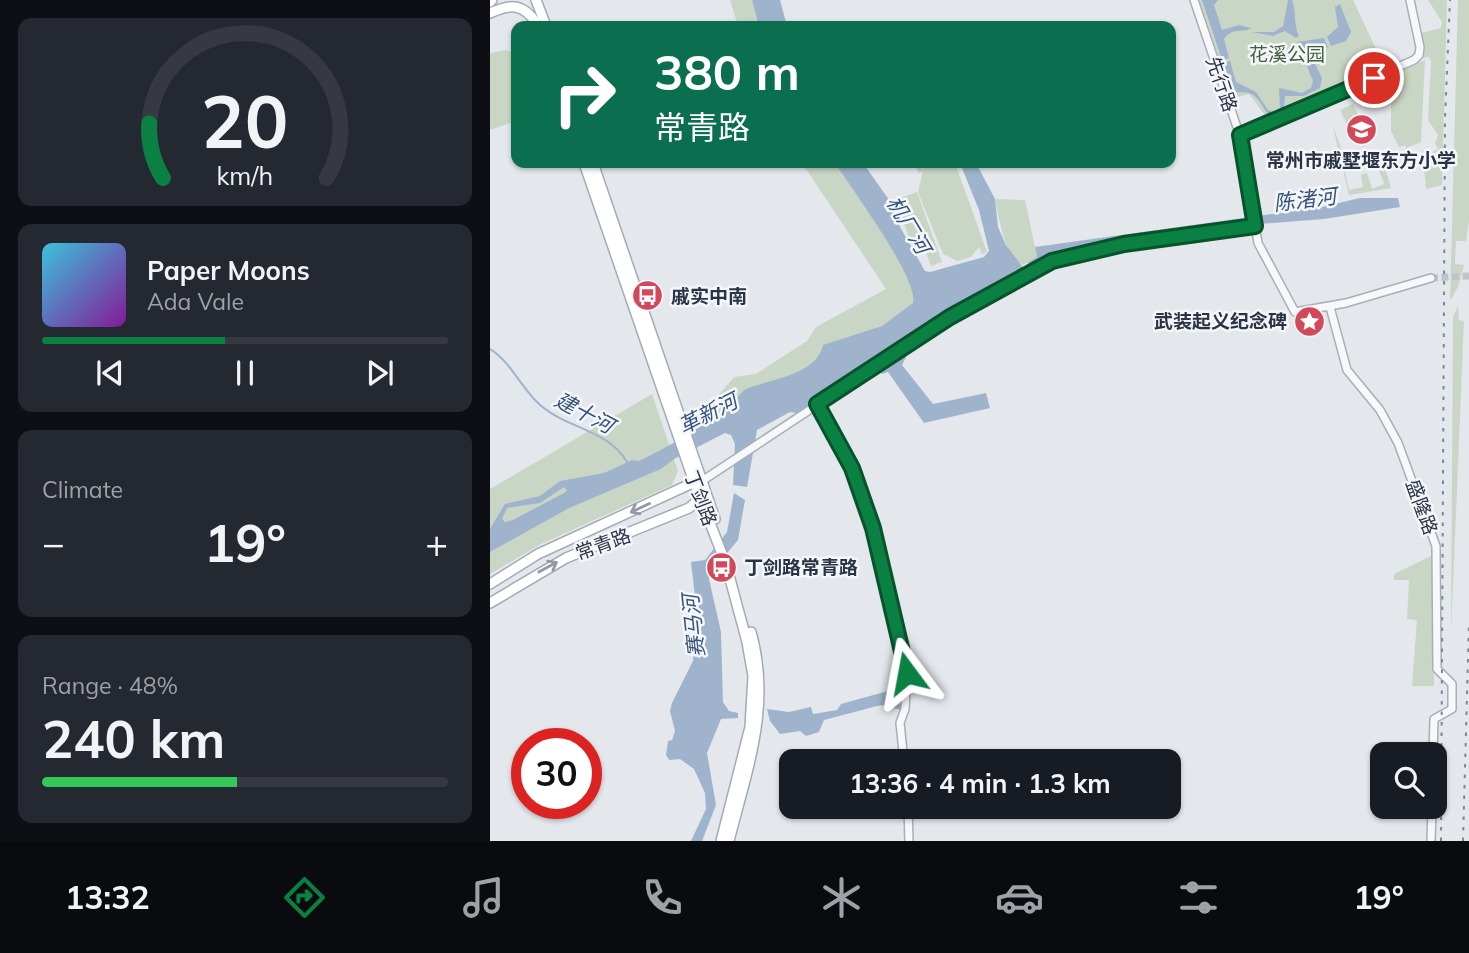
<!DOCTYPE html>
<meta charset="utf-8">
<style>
:root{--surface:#171b24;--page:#242831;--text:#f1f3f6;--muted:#9ea1a6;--line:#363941;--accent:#0b8043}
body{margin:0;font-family:Mulish,"Noto Sans SC",sans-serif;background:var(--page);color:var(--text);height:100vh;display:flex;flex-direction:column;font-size:26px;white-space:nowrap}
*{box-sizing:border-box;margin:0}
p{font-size:23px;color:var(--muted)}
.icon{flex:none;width:38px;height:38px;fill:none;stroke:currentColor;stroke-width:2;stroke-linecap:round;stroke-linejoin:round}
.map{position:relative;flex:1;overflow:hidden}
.details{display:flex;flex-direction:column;gap:18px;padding:18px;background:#0d0f14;width:490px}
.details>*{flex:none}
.hud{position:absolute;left:21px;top:21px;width:665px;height:147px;border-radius:14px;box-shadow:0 2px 5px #0004;background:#0b6e4f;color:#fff;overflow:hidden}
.fabs{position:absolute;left:880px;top:742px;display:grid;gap:14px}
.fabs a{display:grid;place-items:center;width:77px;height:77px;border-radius:14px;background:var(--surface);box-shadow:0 2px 5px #0004;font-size:35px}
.speed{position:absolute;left:21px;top:728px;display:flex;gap:14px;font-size:35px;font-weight:700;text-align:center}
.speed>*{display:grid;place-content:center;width:91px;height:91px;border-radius:50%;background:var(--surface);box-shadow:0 2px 5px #0004;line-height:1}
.speed .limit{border:10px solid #d22;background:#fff;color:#111}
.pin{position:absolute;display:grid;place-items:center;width:60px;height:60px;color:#fff;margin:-30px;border:4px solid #fff;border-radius:50%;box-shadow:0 2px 7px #0007}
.me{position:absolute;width:77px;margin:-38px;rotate:347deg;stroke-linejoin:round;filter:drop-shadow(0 0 5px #0008)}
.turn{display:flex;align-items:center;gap:24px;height:147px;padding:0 28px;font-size:32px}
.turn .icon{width:91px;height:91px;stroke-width:2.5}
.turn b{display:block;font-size:49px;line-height:60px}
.big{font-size:52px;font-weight:700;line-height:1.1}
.details .widget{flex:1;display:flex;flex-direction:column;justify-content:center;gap:10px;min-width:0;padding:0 24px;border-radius:14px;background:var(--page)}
.details .dial{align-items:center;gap:0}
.dial svg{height:182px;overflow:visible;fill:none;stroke:var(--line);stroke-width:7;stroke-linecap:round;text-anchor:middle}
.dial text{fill:var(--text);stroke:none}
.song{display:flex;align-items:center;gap:21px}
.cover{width:84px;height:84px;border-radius:10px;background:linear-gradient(135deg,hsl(190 70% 55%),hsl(290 70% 35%))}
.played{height:7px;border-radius:4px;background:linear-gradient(90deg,var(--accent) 45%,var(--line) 45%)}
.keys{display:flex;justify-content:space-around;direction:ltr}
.heat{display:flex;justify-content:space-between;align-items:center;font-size:38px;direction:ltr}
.charge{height:10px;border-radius:5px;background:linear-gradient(90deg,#34c759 48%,var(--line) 0)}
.trip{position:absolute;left:289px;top:749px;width:402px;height:70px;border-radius:14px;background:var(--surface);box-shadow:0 2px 5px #0004;font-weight:700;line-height:70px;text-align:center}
.menu{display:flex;height:112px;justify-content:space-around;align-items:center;background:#090b0e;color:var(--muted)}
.menu .icon{width:49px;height:49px}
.menu .active{color:var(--accent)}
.menu b{font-size:32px;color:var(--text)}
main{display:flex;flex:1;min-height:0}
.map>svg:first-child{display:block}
</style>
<main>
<section class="details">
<div class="widget dial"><svg viewBox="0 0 100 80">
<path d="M14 69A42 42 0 1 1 86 69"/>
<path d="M14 69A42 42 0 0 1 8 45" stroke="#0b8043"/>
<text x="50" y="56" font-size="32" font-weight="700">20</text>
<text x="50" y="72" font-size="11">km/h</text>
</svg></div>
<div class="widget">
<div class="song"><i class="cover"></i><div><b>Paper Moons</b><p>Ada Vale</p></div></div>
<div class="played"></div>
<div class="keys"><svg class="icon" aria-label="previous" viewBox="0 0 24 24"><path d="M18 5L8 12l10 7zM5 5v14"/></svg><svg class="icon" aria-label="pause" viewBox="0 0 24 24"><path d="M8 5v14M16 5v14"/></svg><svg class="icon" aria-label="next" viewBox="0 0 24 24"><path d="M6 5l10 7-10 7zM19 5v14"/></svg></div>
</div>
<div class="widget"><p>Climate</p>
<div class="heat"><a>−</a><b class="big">19°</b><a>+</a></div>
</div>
<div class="widget"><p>Range · 48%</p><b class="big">240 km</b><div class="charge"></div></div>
</section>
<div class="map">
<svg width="979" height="841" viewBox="0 0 979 841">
<rect width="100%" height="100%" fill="#e4e7ec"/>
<g fill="#c9d6c5">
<polygon points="240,0 270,0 277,26 248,26"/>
<polygon points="709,0 863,0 896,70 778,119 759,94 743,98"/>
<polygon points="938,0 957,0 952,185 936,189 933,157 948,149 945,143 948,135 938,120 941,61 939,57 932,58 931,33 951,28 952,22"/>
<polygon points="968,0 979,0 979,221 976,241 966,241 965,264 974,265 968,287 960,301"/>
<polygon points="15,50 26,54 26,121 0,130 0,53"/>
<polygon points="935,60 931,142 916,148 915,145 909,147 901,131 901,96 894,79 866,90"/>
<polygon points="863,104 874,127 861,133 850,110"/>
<path d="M843 127C849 139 853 162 860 170L855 172 859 190 873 187 871 175 877 173 882 189 894 184 889 170 893 161 901 188 859 195Z"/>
<polygon points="312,163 352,163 435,301 206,439 198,414 220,405 244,377 266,374 317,341 326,327 396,289"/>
<polygon points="427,163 433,170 430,163 438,167 448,163 457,166 457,163 465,163 497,252 492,254 489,247 481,257 467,261 453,254 428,192 433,171 429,173 423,164"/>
<polygon points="427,192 452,262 441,266 433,245 423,248 405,200"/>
<path d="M505 199 535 200 547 257 533 265C515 259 509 218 505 199Z"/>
<polygon points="968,306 969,320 974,321 961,632 963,317"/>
<polygon points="162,394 188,471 182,485 51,544 0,574 0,489"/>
<polygon points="943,555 944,686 922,686 927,620 917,619 919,580 904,580 904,574"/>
</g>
<g fill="#9fb4cc" fill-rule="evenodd">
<polygon points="262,0 290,0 297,26 269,26"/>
<path d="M712 0H728L724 5 732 30 749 25 761 28C753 34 743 26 734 39L739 58 732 60Z"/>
<path d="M798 0H802C807 13 803 24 809 36L806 38 795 31 783 36 762 32H784L793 26Z"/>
<polygon points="850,4 861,32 856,41 841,46 837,37 848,27 845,7"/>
<polygon points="834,38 838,47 819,52 832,78 830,88 814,96 795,96 794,109 790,112 789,88 812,93 821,88 823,81 807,42"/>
<path d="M740 61 746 82 766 92 778 110 787 113 780 116C773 110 770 98 761 94 756 91 750 93 745 92L733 63Z"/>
<path d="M345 163H373L402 204 410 227 435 271 440 272 494 257 499 251 489 210 470 163H486L505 199 508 227 516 245 534 269 459 312 414 345 416 357 412 365 443 404 496 393 500 408 434 423 398 372 392 374 384 365 306 413 300 412 267 430 257 487 243 485 245 444 241 435 235 433 184 459 171 469 79 508 0 552V529L15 504 50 496 70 481 114 473 142 460 149 461C180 446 210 428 238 408 245 403 250 392 256 389 280 379 327 375 333 345L392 326 423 303C429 279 361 188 345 163ZM74 487 77 491 72 494 23 520 15 522 12 519 17 508 50 503Z"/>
<path d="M870 198H908L910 207 834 219 770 224 769 219C723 224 569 240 539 266L538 262 547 257 545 247 832 207Z"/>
<polygon points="244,493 255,500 248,540 220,574 219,579 231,632 233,702 239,711 248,713 248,718 231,719 217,753 226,805 212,841 201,841 216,809 215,793 204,769 190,759 179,760 176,755 178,741 182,740 185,731 180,711 182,703 203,661 205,643 213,623 205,596 201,562 215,560 237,532"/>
<polygon points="398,691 413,698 411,710 391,705 334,720 329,732 316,736 310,731 290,734 280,721 277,709 299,712 321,707 323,714 347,710 351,704"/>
</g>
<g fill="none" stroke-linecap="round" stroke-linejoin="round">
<path stroke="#9fb4cc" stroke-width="2" d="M0 349C19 360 31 387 47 402 74 429 117 428 137 462"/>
<polyline stroke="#bfc3cb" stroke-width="7" stroke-dasharray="7 3.5" stroke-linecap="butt" points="941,278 979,276"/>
<defs>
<g id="minor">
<polyline points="704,0 752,142 768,243 805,312 856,303 941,278"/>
<polyline points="750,135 924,60 929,55 930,47 920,0"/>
<polyline points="840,307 857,370 890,410 908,443 946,546 947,669 962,684 962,709 944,719 943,754"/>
<polyline points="327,404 362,468 383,529 417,673 415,709 410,723 414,761"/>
<polyline points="212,481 460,317 545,268 577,256 634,244 765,226"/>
<polyline points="418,807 419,841"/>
<polyline points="941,841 942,807"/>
</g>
<g id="major">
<polyline points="46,0 56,26"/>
<polyline points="0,2 2,0"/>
<path d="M0 13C21 3 34 4 47 24"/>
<polyline points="94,163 204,482 236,564 257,642 263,676 260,727 231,841"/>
<polyline points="103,163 225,519"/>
<polyline points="0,584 48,554 207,481"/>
<polyline points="0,603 76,558 199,508 212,497"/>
<path d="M239 841C257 769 282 706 261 632"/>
</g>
</defs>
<use href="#minor" stroke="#a9aeb7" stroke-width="10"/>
<use href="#major" stroke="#a3abb8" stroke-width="12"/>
<use href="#minor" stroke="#f7f8fa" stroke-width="7"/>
<use href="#major" stroke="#fff" stroke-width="9"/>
<g stroke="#7d8696" stroke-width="2" stroke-dasharray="3.5 7" stroke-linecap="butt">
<polyline points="951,841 955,118 960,0"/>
<polyline points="973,841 979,622"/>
</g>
</g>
<defs><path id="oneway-shaft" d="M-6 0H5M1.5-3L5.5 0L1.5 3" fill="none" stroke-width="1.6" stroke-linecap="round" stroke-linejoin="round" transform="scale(1.75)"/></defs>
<g stroke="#959aa2">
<use href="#oneway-shaft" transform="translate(150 508) rotate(155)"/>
<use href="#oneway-shaft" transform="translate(58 567) rotate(-29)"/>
</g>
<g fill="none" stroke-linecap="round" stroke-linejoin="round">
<defs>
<polyline id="route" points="417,673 383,528 362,468 327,404 460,317 562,261 634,244 765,226 750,135 884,78"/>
</defs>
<use href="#route" stroke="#07532c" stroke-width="18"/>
<use href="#route" stroke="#0b8043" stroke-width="12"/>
</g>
<defs>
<symbol id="school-disc" viewBox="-11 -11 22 22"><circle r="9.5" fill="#d1495b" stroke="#f4f6f9"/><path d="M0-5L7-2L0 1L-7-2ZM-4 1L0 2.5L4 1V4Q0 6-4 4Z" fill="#fff"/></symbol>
<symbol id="bus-disc" viewBox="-11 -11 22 22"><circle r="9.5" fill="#d1495b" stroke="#f4f6f9"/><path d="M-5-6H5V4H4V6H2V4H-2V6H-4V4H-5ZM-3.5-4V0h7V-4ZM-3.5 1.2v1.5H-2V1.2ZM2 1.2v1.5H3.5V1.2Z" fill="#fff"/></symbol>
<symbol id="sight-disc" viewBox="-11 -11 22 22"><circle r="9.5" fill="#d1495b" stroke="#f4f6f9"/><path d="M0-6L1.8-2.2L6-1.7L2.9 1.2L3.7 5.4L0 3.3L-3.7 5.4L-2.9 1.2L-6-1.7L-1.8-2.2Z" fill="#fff"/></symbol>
</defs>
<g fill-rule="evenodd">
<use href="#school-disc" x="854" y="112" width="35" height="35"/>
<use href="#bus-disc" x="140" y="278" width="35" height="35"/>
<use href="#sight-disc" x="802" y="304" width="35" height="35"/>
<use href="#bus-disc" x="214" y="550" width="35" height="35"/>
</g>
<g text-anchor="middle" stroke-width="5" stroke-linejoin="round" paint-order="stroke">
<g font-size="19" fill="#3f6138" stroke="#f4f6f9">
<text x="797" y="61">花溪公园</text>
</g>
<g font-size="19" fill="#2b3445" stroke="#f4f6f9">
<text transform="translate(732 84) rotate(71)" y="7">先行路</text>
<text transform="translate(211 498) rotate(69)" y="7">丁剑路</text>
<text transform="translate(932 507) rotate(70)" y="7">盛隆路</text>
<text transform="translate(113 544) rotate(-20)" y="7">常青路</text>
</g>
<g font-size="19" font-weight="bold" fill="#2b3445" stroke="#f4f6f9" text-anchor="start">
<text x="871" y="167" text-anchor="middle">常州市戚墅堰东方小学</text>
<text x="181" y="303">戚实中南</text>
<text x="797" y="328" text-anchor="end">武装起义纪念碑</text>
<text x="254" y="574">丁剑路常青路</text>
</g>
<g font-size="21" font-style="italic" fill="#34527a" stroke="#f4f6f9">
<text transform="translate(815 200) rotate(-7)" y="7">陈渚河</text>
<text transform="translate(418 225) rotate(59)" y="7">机厂河</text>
<text transform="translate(94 413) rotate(28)" y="7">建十河</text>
<text transform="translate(218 414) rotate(-27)" y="7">革新河</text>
<text transform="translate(204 626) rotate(-96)" y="7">赛马河</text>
</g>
</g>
</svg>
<div class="fabs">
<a><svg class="icon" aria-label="search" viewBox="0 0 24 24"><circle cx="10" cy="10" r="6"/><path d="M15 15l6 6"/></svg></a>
</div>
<div class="speed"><div class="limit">30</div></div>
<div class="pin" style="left:884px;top:78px;background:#d93025"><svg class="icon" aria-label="arrive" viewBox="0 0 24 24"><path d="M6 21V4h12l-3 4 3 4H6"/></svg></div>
<svg class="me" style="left:417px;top:673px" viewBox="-20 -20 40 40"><path d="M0-17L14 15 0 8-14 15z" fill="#0b8043" stroke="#fff" stroke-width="4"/></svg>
<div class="trip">13:36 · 4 min · 1.3 km</div>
<div class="hud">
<div class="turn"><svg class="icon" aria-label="right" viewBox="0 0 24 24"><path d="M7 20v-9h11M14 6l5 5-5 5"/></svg><div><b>380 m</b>常青路</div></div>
</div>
</div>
</main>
<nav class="menu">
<b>13:32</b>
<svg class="icon active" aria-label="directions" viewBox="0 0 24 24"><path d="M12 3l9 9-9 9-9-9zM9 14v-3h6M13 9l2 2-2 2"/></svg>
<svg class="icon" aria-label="music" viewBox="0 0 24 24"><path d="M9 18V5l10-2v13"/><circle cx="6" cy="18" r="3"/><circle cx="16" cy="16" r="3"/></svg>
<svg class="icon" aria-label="phone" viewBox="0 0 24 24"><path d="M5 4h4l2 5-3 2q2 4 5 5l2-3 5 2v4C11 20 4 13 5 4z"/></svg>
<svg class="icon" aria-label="climate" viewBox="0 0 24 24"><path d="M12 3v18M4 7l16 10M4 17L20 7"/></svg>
<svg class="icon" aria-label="car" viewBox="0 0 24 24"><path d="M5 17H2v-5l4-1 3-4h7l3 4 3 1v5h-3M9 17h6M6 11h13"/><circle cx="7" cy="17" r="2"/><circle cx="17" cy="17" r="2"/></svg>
<svg class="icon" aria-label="filters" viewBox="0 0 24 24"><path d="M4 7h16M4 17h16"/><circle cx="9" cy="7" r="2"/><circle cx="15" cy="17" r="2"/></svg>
<b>19°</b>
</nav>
